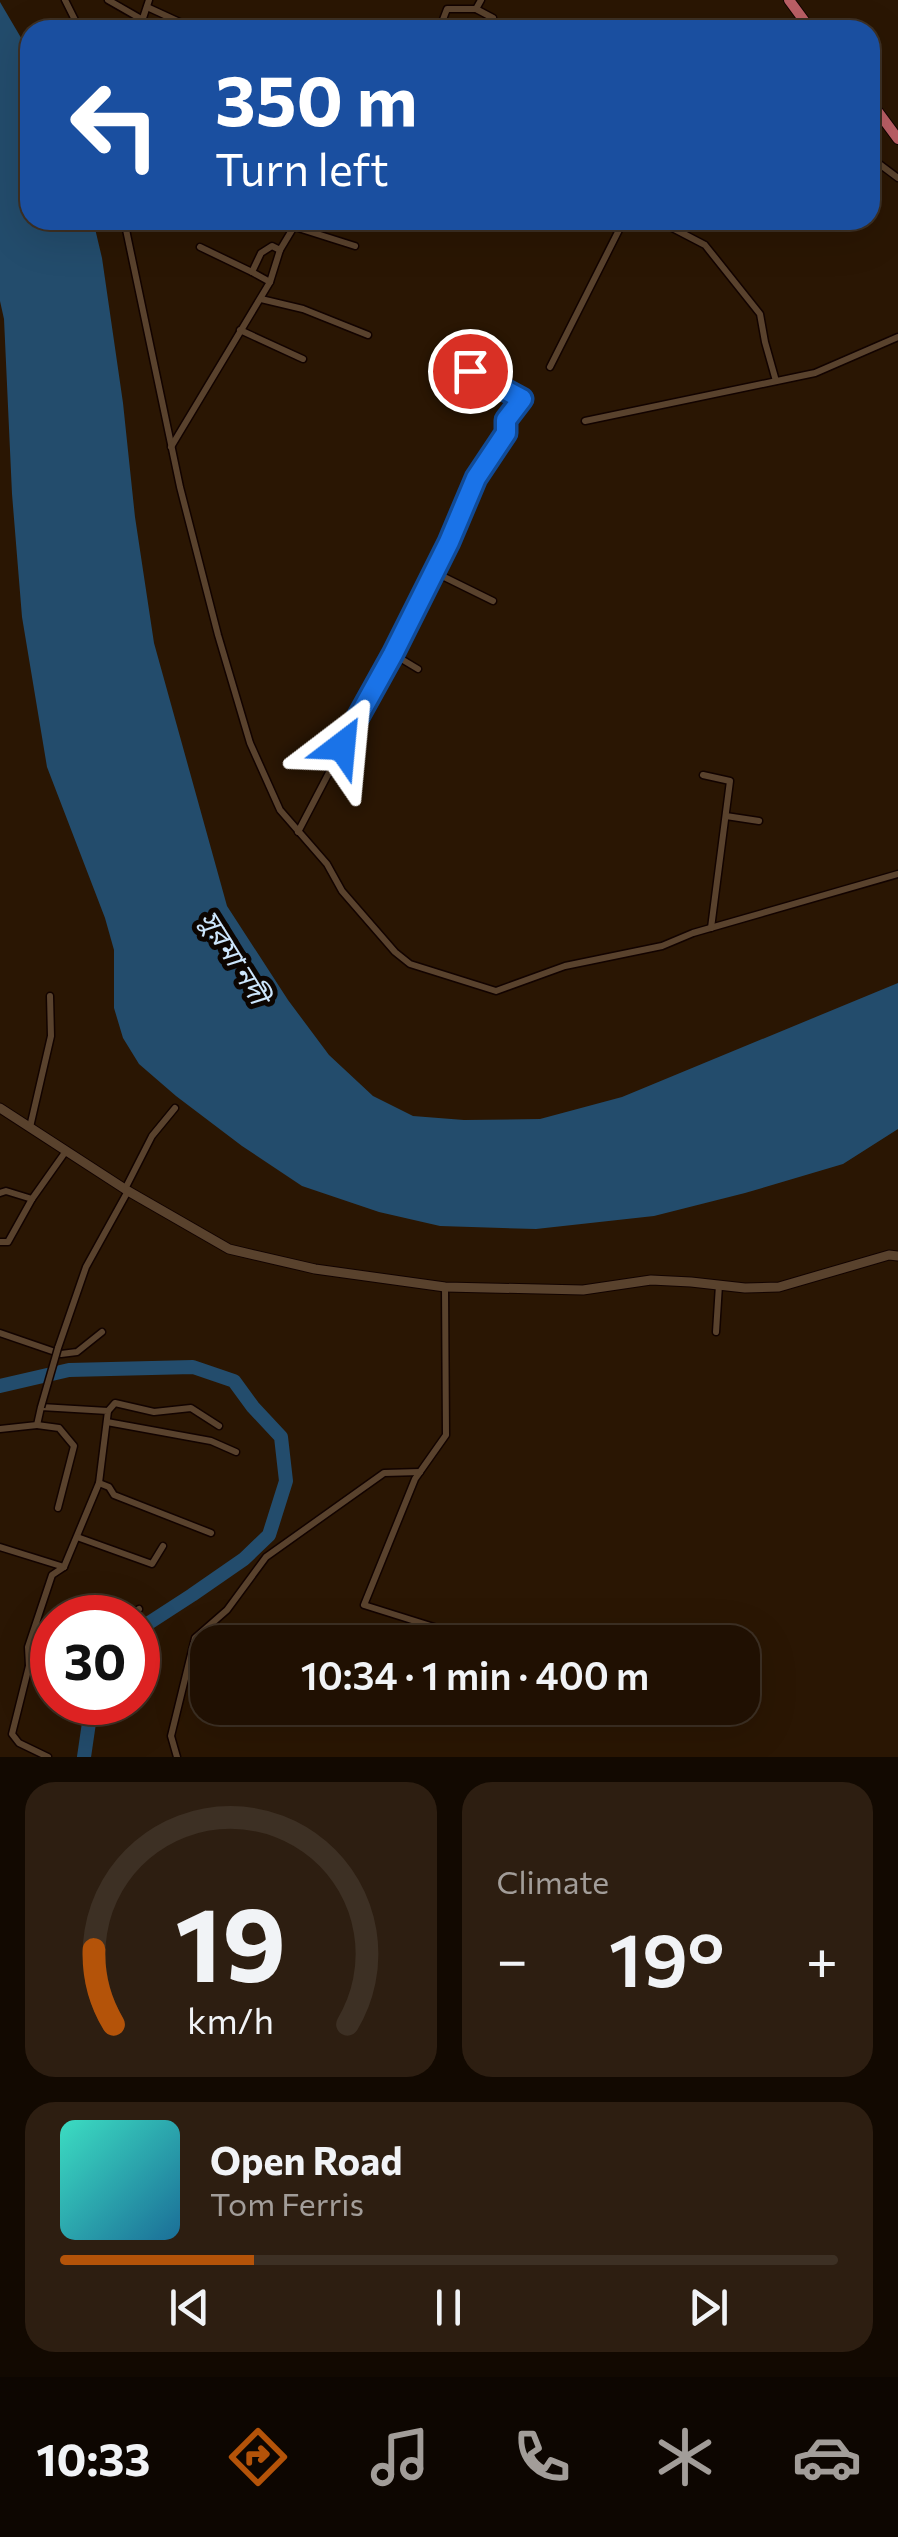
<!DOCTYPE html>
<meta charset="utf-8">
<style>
:root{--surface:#201002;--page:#2d1e11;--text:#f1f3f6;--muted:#a29d99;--line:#3d3024;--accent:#b45309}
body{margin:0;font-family:Commissioner,"Noto Sans Bengali",sans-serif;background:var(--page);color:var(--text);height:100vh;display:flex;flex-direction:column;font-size:38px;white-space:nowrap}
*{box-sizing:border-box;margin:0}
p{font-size:32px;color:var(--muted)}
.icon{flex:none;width:55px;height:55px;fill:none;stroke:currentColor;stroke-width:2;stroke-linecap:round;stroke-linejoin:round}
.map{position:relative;height:1757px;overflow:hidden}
.details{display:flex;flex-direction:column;gap:25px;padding:25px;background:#120901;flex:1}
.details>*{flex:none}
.top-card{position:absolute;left:20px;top:20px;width:860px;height:210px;border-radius:30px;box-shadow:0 10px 40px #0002,0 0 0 2px var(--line);background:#1a4fa0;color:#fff;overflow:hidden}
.speed{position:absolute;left:30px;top:1595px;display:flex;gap:20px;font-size:50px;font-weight:700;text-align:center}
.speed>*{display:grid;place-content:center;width:130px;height:130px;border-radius:50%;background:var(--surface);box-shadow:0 10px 40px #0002,0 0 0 2px var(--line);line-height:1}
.speed .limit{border:15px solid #d22;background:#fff;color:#111}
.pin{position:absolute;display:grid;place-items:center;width:85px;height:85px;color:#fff;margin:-42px;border:5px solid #fff;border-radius:50%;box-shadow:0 2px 10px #0007}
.me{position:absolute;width:110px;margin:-55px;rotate:29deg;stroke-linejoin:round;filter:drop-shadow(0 0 8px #0008)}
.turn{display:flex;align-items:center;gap:35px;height:210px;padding:0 30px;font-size:45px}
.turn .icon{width:130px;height:130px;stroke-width:2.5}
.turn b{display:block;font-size:70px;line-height:85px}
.big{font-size:75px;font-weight:600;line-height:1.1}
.details .card{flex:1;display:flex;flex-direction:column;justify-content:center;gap:15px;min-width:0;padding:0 35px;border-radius:30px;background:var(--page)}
.details .dial{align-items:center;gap:0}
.dial svg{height:260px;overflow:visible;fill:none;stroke:var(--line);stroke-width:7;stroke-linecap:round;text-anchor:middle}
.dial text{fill:var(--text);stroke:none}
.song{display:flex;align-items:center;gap:30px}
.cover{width:120px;height:120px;border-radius:15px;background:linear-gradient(135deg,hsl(170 70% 55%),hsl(200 70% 35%))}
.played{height:10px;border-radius:5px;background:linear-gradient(90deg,var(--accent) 25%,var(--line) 25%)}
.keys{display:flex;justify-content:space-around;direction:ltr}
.heat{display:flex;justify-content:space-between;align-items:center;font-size:55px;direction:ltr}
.details .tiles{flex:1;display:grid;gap:25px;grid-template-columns:1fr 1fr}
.card:last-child{grid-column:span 2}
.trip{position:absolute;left:190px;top:1625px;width:570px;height:100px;border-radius:30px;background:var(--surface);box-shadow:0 10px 40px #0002,0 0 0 2px var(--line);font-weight:600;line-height:100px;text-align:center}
.dock{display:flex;height:160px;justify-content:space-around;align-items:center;background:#0d0601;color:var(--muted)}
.dock .icon{width:70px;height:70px}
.dock .selected{color:var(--accent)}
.dock b{font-size:45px;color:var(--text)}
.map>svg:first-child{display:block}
</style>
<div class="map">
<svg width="898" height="1757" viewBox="0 0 898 1757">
<rect width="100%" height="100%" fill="#2a1603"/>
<polygon fill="#234c6c" points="0,2 30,53 30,220 93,220 102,258 123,403 135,517 154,643 227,906 288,1000 329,1055 373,1096 413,1116 464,1120 540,1119 622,1097 898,983 898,1129 843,1164 745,1193 654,1216 536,1229 440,1226 379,1212 302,1186 242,1146 176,1096 139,1064 123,1038 114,1008 114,950 105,918 47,767 22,617 12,494 4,319 0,301"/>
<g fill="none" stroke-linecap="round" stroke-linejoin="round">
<g stroke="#234c6c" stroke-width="14">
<polyline points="0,1386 69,1370 193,1367 234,1381 253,1407 281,1437 286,1481 269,1535 244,1559 192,1595 138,1630"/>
<polyline points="84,1757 92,1702"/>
</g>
<defs>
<g id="minor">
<polyline points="65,0 80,30"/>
<polyline points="108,0 143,20"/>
<polyline points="147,7 197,30"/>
<polyline points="476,9 493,18"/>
<polyline points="665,25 675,30"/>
<polyline points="139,30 149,0"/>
<polyline points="439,30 447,9 476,9 481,0"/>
<polyline points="870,157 898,178"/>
<polyline points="124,220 180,487 218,635 250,743 280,810 327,864 342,891 395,952 410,964 496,991 565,966 662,946 693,933 898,874"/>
<polyline points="657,220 705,245 760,314 765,342 776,381"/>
<polyline points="295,227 355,246"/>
<polyline points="200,247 252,272"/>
<polyline points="270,282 280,250"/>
<polyline points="261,299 303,309 368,335"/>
<polyline points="240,330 303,359"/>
<polyline points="550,367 624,220"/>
<polyline points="585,421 815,373 898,337"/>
<polyline points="171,447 270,282 252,272 261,253 272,246 280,250 298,220"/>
<polyline points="434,572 493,601"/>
<polyline points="393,654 418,669"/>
<polyline points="703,775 730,781 711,928"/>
<polyline points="726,816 759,821"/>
<polyline points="298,832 449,543 476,478 505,433 506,420 522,399 471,371"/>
<polyline points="30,1127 51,1036 50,996"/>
<polyline points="125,1189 152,1136 175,1108"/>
<polyline points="0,1193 6,1191 32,1199 66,1151"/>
<polyline points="0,1242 8,1242 32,1199"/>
<polyline points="445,1287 446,1435 415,1479 364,1605 469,1638"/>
<polyline points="716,1332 719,1285"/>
<polyline points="0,1333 61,1354 77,1352 102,1332"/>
<polyline points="58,1348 86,1267 128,1191"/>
<polyline points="108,1411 115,1403 154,1412 191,1408 219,1426"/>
<polyline points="107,1422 211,1441 236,1452"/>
<polyline points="37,1425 59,1428 74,1446 58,1508"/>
<polyline points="0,1429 37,1425 41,1407 108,1411 99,1483 64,1567 0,1547"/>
<polyline points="99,1483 109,1487 114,1495 211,1533"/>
<polyline points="77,1537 152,1564 163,1546"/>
<polyline points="127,1618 139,1609"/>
<polyline points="36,1624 52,1633"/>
<polyline points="29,1666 52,1672"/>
<polyline points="48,1757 19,1743 12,1734 29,1666 28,1647 52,1575 64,1567"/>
<polyline points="177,1757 171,1736 195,1638 227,1610 266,1557 384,1473 420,1472"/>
</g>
<polyline id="tertiary" points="0,1108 128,1191 229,1249 315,1269 445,1287 583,1290 651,1280 691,1282 745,1288 779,1287 889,1255 898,1256"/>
<g id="primary">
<polyline points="789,0 811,30"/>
<polyline points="870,101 898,139"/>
</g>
</defs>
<use href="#minor" stroke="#120300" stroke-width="9"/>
<use href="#tertiary" stroke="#120300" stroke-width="11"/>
<use href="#primary" stroke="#120300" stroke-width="12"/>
<use href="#minor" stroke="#59422d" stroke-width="6"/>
<use href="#tertiary" stroke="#59422d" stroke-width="9"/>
<use href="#primary" stroke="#bb5f65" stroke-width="10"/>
<defs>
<polyline id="minor-bridge" points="41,1407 58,1348"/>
</defs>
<use href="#minor-bridge" stroke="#120300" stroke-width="9" stroke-linecap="butt"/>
<use href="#minor-bridge" stroke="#59422d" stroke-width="6"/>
</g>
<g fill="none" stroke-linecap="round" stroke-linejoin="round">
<defs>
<polyline id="route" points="342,746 393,654 449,542 476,478 506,433 506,420 522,399 470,371"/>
</defs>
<use href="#route" stroke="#114b97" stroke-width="25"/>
<use href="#route" stroke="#1a73e8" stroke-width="18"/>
</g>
<g text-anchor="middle" stroke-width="10" stroke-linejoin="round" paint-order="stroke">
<g font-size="28" font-style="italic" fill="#cde6fc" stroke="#0c0501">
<text transform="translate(234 957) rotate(58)" y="10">সুরমা নদী</text>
</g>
</g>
</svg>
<div class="speed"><div class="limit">30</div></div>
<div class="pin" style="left:470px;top:371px;background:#d93025"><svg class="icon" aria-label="arrive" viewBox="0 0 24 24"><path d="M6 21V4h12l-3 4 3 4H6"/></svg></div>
<svg class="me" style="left:342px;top:746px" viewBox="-20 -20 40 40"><path d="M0-17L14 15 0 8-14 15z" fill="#1a73e8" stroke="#fff" stroke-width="4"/></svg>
<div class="trip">10:34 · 1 min · 400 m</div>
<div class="top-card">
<div class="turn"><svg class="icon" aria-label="left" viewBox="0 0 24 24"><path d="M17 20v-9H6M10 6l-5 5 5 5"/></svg><div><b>350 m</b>Turn left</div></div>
</div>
</div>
<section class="details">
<div class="tiles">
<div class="card dial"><svg viewBox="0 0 100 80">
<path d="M14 69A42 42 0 1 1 86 69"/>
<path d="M14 69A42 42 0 0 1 8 46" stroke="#b45309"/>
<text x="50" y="56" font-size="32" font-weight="700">19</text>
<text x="50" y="72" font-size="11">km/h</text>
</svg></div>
<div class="card"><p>Climate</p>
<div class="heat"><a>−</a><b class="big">19°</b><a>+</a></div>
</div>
<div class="card">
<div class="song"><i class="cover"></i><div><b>Open Road</b><p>Tom Ferris</p></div></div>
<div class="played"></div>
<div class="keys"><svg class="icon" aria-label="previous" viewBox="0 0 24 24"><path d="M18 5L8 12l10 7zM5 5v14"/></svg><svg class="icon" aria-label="pause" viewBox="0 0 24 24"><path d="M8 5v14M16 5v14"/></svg><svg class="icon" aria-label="next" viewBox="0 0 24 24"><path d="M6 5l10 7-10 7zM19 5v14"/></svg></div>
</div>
</div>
</section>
<nav class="dock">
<b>10:33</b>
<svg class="icon selected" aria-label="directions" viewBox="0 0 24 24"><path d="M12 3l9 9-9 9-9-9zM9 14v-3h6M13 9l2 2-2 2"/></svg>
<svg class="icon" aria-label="music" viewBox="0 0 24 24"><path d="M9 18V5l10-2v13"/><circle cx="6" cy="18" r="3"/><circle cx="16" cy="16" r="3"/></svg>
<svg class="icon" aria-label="phone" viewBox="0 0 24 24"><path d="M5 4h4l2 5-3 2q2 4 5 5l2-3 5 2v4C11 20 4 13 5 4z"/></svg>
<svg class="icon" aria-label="climate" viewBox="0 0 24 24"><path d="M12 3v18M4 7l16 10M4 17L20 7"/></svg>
<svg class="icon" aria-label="car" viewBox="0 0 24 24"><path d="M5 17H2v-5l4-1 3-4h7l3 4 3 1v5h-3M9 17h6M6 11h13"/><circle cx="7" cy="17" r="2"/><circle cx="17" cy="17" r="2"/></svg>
</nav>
